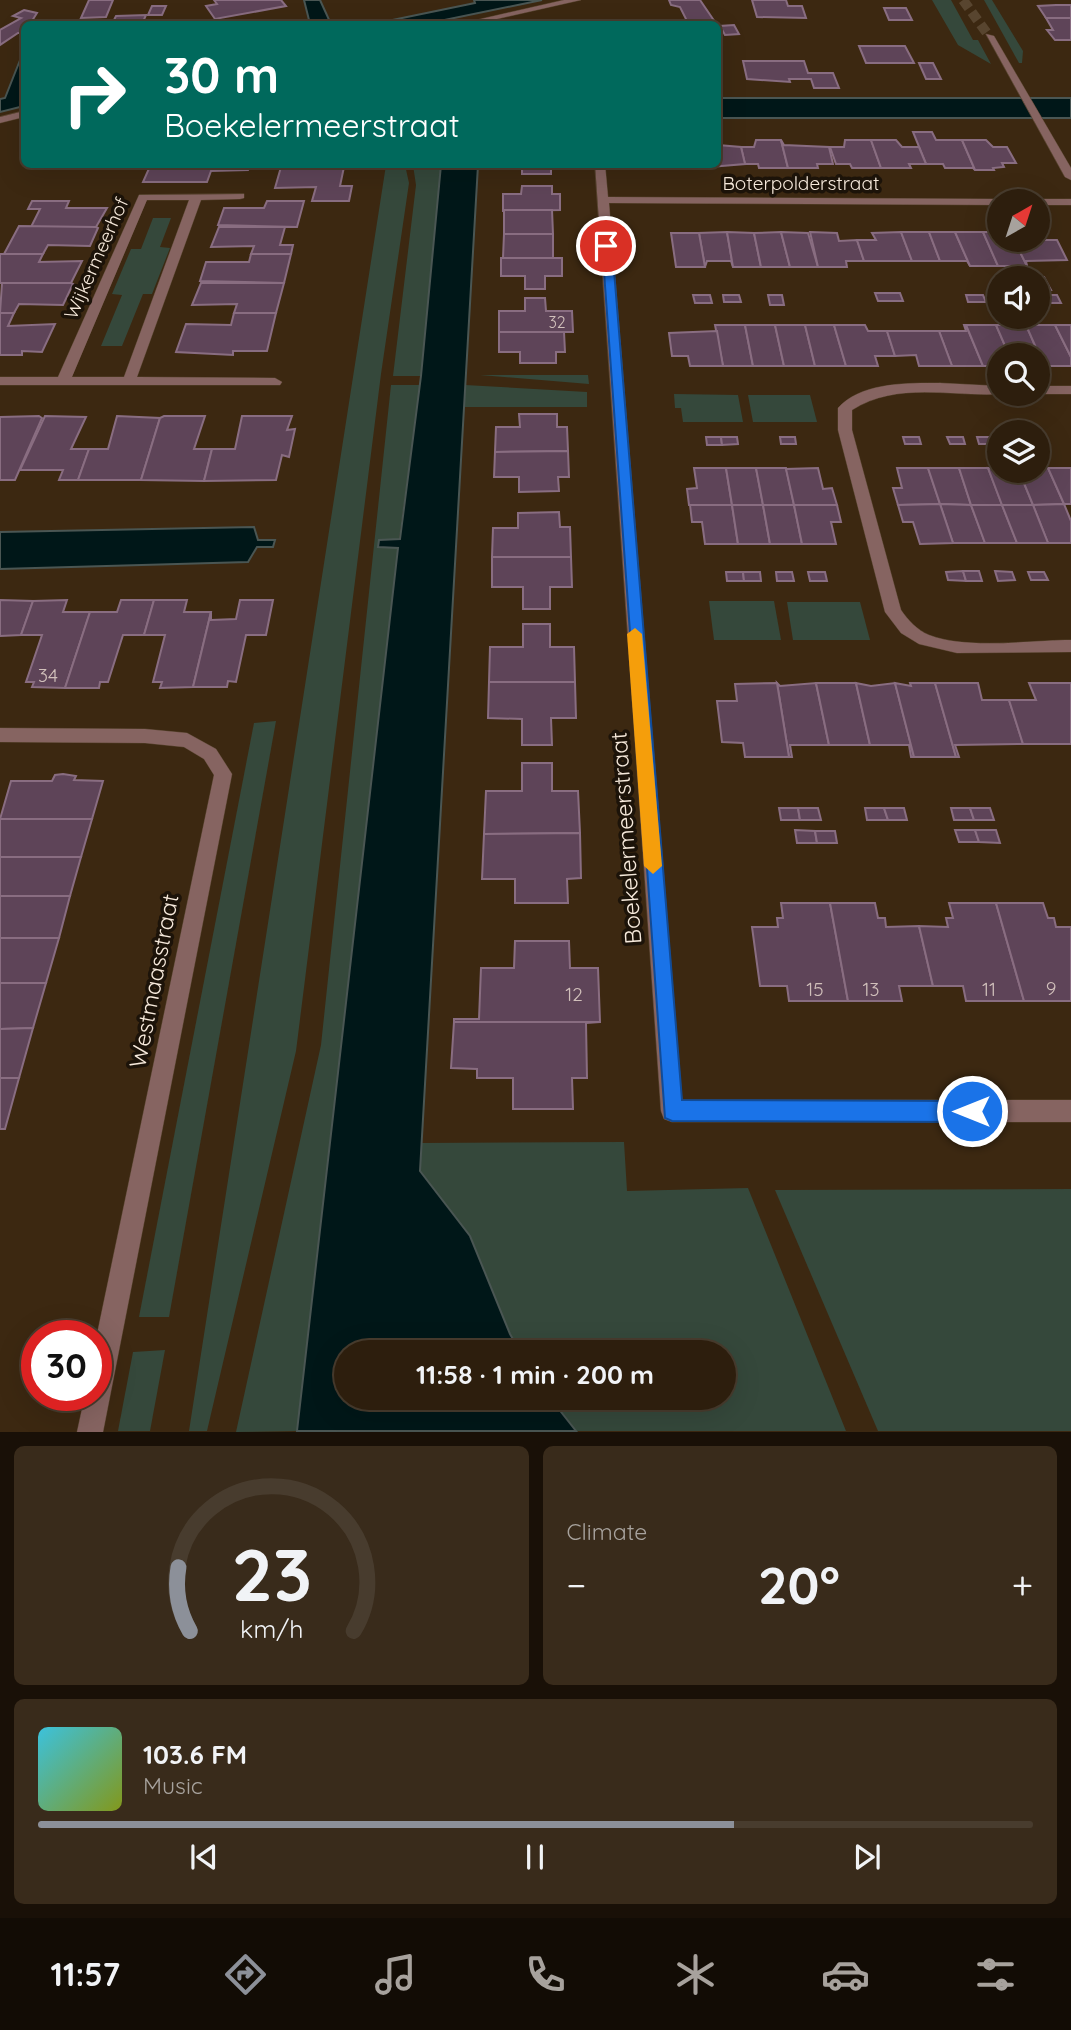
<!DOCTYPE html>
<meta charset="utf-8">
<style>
:root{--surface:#2d1e0d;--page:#392b1b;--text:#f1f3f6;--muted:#a7a29d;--line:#483c2e;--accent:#8c9099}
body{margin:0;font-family:Quicksand,sans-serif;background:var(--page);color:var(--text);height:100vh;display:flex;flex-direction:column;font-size:26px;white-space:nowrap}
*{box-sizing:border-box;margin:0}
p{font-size:23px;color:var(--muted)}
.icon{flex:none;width:38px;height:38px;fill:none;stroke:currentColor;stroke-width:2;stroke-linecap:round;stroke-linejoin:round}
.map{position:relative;height:1432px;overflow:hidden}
.details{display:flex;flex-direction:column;gap:14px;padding:14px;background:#191007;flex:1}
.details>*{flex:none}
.banner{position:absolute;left:21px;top:21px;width:700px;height:147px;border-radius:10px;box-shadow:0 7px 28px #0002,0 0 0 2px var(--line);background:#00695c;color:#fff;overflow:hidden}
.needle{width:46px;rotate:39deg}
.tools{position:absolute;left:987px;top:189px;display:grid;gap:14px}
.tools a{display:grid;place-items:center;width:63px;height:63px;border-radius:50%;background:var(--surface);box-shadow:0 7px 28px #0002,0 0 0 2px var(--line);font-size:35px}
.speed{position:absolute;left:21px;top:1320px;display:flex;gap:14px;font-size:35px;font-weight:700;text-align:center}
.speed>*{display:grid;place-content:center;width:91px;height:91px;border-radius:50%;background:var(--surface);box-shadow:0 7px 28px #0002,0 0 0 2px var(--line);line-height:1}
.speed .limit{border:10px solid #d22;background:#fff;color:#111}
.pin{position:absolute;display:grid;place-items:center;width:60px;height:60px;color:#fff;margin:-30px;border:4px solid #fff;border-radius:50%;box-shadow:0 2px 7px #0007}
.me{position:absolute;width:77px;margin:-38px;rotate:270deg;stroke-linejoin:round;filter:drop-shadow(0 0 5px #0008)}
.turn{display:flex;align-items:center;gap:24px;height:147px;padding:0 28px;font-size:32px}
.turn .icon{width:91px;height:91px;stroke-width:2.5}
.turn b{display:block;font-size:49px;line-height:60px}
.big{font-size:52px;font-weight:700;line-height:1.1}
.details .widget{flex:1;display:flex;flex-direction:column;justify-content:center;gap:10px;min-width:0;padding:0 24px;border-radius:10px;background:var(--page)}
.details .dial{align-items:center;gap:0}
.dial svg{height:182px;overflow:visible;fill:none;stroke:var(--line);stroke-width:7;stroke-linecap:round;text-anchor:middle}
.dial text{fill:var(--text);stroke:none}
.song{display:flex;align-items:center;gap:21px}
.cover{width:84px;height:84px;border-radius:10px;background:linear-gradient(135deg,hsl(190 70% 55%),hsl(70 70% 35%))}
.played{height:7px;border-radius:4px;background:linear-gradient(90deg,var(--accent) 70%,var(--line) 70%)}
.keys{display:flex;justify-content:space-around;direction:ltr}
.heat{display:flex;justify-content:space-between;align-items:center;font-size:38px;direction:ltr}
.details .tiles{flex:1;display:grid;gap:14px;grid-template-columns:1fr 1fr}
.widget:last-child{grid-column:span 2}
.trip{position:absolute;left:334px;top:1340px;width:402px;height:70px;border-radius:35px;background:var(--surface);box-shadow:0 7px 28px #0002,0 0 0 2px var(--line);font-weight:700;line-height:70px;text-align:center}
.tabs{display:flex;height:112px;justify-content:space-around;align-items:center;background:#120c05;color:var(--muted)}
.tabs .icon{width:49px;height:49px}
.tabs .on{color:var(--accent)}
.tabs b{font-size:32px;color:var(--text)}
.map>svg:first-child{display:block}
</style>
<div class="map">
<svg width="1071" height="1432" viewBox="0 0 1071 1432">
<rect width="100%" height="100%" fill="#3c2811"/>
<g fill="#35483b">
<polygon points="932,0 951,0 973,40 978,40 991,64 958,45"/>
<polygon points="984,0 992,0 1023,51 1022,63 1019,63"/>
<polygon points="386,165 405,165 409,183 381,374 296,1051 207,1431 189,1431"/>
<polygon points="413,165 441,165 421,376 393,376 416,185"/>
<polygon points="153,218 171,218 160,247 170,248 152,294 143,294 122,346 101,346 122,295 112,294 131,249 141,249"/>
<polygon points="480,375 588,375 589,384"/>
<polygon points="391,385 420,385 399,540 380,540 379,547 398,547 297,1431 236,1432 321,1045"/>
<polygon points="465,385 587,392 587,407 464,407"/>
<polygon points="674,394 738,395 743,422 683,422 681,408 675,408"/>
<polygon points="748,395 810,395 817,422 753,422"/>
<polygon points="709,601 774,601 781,640 714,640"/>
<polygon points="787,602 860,602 870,640 793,640"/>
<polygon points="276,721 169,1317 139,1317 254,723"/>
<polygon points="624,1142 627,1191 748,1188 846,1431 576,1431 550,1398 724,1398 724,1353 521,1353 420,1172 421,1143"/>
<polygon points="1071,1189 1071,1431 878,1431 775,1190"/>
<polygon points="165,1350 150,1431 118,1431 133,1352"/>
</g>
<g fill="#001718" stroke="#4a5653" stroke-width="2">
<polygon points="304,0 320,0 331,24 310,24"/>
<polygon points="474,0 542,0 425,24 373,24 475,3"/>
<polygon points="24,50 24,106 0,112 0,99 5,98"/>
<rect x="718" y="98" width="353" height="20"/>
<polygon points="441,165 478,165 420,1171 470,1236 510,1334 521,1353 346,1353 346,1398 550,1398 576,1431 297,1431 398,548 378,547 379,540 400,539 421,376"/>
<polygon points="254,527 258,540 275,540 273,547 257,547 248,562 0,569 0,532"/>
</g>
<g fill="#5e4458" stroke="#896d81" stroke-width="2">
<polygon points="89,0 113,0 106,17 81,18"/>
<polygon points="214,0 281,0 286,6 215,19 206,6 217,4"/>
<polygon points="669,0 700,0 715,22 688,23 680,7 671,5"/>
<polygon points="752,0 786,0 788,6 802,6 806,18 757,17"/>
<polygon points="1056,5 1071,5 1071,18 1046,18 1038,6"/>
<polygon points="152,6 166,6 162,15 148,15"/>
<polygon points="884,8 906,8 912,20 889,20"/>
<polygon points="24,10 37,13 30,24 24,24 24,33 18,33 0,45 0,30 21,18 13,16"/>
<polygon points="146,15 142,24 112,24 116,16"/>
<polygon points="1046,18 1071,18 1071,40 1055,40 1047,30 1053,30"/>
<polygon points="734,25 739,34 725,35 720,26"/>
<polygon points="859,46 905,46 914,63 866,63"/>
<polygon points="743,61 804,61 808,73 833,73 839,88 814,88 811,79 789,79 790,82 747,79"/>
<polygon points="919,63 933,63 941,79 926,79"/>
<polygon points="913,132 932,132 936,140 962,140 975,170 973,168 945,168 943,164 926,164"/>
<polygon points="756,140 781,140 788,168 759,168 758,164 745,164 741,147 754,147"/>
<polygon points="781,140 784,145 829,147 833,164 817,164 818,168 788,168"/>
<polygon points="845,140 871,140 881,168 852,168 850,164 836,164 830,147 844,147"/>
<polygon points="871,140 896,140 902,147 919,147 926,164 909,164 911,168 881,168"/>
<polygon points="962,140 986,140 993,147 1007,147 1016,163 1002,163 1004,167 993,168 994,170 975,170"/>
<polygon points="718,145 741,147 745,164 698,168 697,164 718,164"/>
<polygon points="151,164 250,164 248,170 211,171 207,182 143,182"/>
<polygon points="504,164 559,164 559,166 551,166 551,174 522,174 522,167"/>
<polygon points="297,165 344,167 340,186 352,186 349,201 312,201 316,187 275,188 281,167 297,168"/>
<polygon points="522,186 552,186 552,194 560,194 560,210 503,211 503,194 521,194"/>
<polygon points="32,201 69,201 66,208 107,208 96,227 31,227 40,209 28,209"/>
<polygon points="267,201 304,201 297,227 218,225 224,208 264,208"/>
<polygon points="504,210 552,210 553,234 504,234"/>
<polygon points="19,226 96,227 98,228 90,246 48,245 43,254 4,254"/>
<polygon points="219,227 297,227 285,227 280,245 293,245 291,254 251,254 254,246 211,247"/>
<polygon points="727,232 733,267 731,261 707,261 705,267 699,233"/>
<polygon points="727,232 754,233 761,267 733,267"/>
<polygon points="781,232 790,267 761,267 754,233"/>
<polygon points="781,232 808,233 818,267 790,267"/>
<polygon points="810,232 837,233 839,241 857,240 864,261 846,261 847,267 818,267"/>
<polygon points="901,232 912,261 864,261 857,240 876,240 872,233"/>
<polygon points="901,232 929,232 940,261 912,261"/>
<polygon points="929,232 955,232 970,266 967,261 940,261"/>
<polygon points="955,232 983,232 998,266 970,266"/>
<polygon points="983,232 999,232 999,240 1014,240 1027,266 998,266"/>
<polygon points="1038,232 1042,240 1057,240 1067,260 1026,261 1027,266 1014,240 1038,240"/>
<polygon points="671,233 699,233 705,267 676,267"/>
<polygon points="504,234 553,234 553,258 503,258"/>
<polygon points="0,254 43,254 39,262 82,261 71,283 0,283"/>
<polygon points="251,254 291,254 284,283 200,281 206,262 249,262"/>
<polygon points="501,258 562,258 562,276 545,276 545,289 525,289 525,276 501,276"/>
<polygon points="1031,276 1044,277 1051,290 1038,290 1038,278"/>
<polygon points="2,283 71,283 73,284 63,305 19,304 14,313 0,313"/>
<polygon points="201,283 284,283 276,313 234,313 237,304 192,305"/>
<polygon points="875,293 900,293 903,301 878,301"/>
<polygon points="693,295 710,295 712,303 695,303"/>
<polygon points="723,295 739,295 741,302 724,302"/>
<polygon points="768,295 782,295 784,305 770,305"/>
<polygon points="966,295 983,295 986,302 968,302"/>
<polygon points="1040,295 1057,295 1061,303 1044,303"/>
<polygon points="525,298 545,298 546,311 572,311 573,332 499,332 499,311 525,311"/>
<polygon points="0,313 14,313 8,326 55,324 42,352 22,351 22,355 0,355"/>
<polygon points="234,313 276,313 267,351 233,351 233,355 176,352 186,324 231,325"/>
<polygon points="715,325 745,325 753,366 723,366"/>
<polygon points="745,325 775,325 784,366 753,366"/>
<polygon points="775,325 805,325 815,366 784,366"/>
<polygon points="805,325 834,325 846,366 815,366"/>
<polygon points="834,325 865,325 868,331 887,331 895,356 875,356 878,366 846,366"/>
<polygon points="964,325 966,325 983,366 952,366 939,331 966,331"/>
<polygon points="966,325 996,325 1009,355 999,355 999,366 983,366"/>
<polygon points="996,325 1026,325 1044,366 1038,366 1038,355 1009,355"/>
<polygon points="1026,325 1055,325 1071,357 1071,366 1044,366"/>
<polygon points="1055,325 1071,325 1071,357"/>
<polygon points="717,331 723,366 690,366 688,356 672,356 669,333"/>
<polygon points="887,331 939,331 952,366 919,366 916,355 895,356"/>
<polygon points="499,332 564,332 565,352 556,352 556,363 520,363 520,352 499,352"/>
<polygon points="519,414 557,414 557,427 567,427 568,451 495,452 496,427 520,427"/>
<polygon points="39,416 42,418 15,480 0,480 0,417"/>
<polygon points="45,416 86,417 71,449 89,449 78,480 59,480 63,470 20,470"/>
<polygon points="117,416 160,418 141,480 78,480 89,449 108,449"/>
<polygon points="164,416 205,416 194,449 212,449 204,481 141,480 160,418"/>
<polygon points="242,416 292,416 287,430 295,429 289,457 282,455 276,480 204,481 212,449 235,449"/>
<polygon points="706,437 721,437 722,445 707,445"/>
<polygon points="721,437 737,437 738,444 722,445"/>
<polygon points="780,437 795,437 796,444 781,444"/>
<polygon points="903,437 919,437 921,444 905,444"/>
<polygon points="947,437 963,437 965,444 950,444"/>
<polygon points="977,437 992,437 995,444 979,444"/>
<polygon points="568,451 569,477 558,477 559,491 519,492 519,477 494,477 495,452"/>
<polygon points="694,468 726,468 732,505 689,505 687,489 697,488"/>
<polygon points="726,468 756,468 763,505 732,505"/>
<polygon points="756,468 786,468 794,505 763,505"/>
<polygon points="818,468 823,489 832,488 837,505 794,505 786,469"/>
<polygon points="897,468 928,468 940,504 898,505 893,488 902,488"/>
<polygon points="928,468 959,468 971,505 940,504"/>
<polygon points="959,468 988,468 1002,505 971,505"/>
<polygon points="988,468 1019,471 1033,505 1002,505"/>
<polygon points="1038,468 1048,468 1064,504 1033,505 1019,471 1038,471"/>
<polygon points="1048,468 1071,468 1071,504 1064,504"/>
<polygon points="940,504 971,505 985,543 953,543"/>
<polygon points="940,504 953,543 920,544 913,522 903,522 898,505"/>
<polygon points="1064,504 1071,521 1071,543 1048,543 1033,505"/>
<polygon points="690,505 732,505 738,544 705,544 702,522 692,522"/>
<polygon points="732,505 763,505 770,544 738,544"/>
<polygon points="763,505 794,505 802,544 770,544"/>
<polygon points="794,505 837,505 841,522 831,522 836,544 802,544"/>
<polygon points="971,505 1002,505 1017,543 985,543"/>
<polygon points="1002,505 1033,505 1048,543 1017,543"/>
<polygon points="559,512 560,527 570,527 571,557 492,557 493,528 518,528 518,513"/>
<polygon points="492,557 571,557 572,587 550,587 550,609 523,609 523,587 492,587"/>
<polygon points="963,571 966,581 948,580 946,572"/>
<polygon points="963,571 979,571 982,581 966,581"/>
<polygon points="995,571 1012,572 1015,580 998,581"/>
<polygon points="726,572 743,572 744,581 727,581"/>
<polygon points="743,572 760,572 761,581 744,581"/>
<polygon points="776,572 792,572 794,581 777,581"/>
<polygon points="808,572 825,572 827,581 810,581"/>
<polygon points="1028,572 1044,572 1048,580 1031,580"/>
<polygon points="0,600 33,601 21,635 0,636"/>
<polygon points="67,600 63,612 90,612 65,688 32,687 34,682 26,682 42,635 21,635 33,601"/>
<polygon points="121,600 154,600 144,635 123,635 108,682 100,682 99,688 65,688 90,612 117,612"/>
<polygon points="154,600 187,600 184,612 211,612 193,687 160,688 162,682 153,682 165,635 144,635"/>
<polygon points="240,600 273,600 266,635 246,635 236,682 228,681 227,687 193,687 211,612 211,620 236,619"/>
<polygon points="523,624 550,624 550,647 574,647 575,682 489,682 490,647 523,647"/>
<polygon points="489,682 575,682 576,718 551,718 552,745 522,745 522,719 488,718"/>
<polygon points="777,683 780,686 816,683 829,745 790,745 792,757 789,757"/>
<polygon points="777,683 789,757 745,757 743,743 722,742 717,701 737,701 735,684"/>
<polygon points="816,683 856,683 870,745 829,745"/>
<polygon points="856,683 871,686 895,683 914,757 911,757 909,745 870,745"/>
<polygon points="895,683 911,686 910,683 935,683 956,757 914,757"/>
<polygon points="935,683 978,683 982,700 1009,700 1023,744 955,745 959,757 956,757"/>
<polygon points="1029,683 1071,683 1071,744 1023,744 1009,700 1036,700"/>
<polygon points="522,763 552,763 552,791 578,791 580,833 484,834 486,791 522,791"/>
<polygon points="63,774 76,776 74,780 103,781 92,819 0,819 11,781 52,781 55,775"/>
<polygon points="779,808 798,808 800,820 781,820"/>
<polygon points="798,808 818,808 821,820 800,820"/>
<polygon points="865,808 884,808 888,820 867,820"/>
<polygon points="884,808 904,808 907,820 888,820"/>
<polygon points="951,808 970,808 974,820 954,820"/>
<polygon points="970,808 990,808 994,820 974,820"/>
<polygon points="0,819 92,819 81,857 0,857"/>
<polygon points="795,830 815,831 817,843 797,843"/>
<polygon points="955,830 975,830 979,842 959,842"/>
<polygon points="975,830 996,830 1000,843 979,842"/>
<polygon points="815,831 835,831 837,843 817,843"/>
<polygon points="580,833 581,878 567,879 568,903 515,903 515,879 482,879 484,834"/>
<polygon points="0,857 81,857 70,896 0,896"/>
<polygon points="0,896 70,896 59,938 0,938"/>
<polygon points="781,903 830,903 848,1001 789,1001 787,986 760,986 752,927 778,927 777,918 783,918"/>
<polygon points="830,903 875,903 878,918 885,918 886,927 919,926 933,986 899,986 902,1001 848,1001"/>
<polygon points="949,903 996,903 1024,1001 966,1001 963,986 933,986 919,926 948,927 946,918 953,918"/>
<polygon points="996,903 1043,903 1048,918 1054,918 1056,927 1071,927 1071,1001 1024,1001"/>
<polygon points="0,938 59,938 46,983 0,983"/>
<polygon points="515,941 569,941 570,968 598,968 600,1022 454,1022 454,1019 479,1019 481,968 514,968"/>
<polygon points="0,983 46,983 33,1028 0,1029"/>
<polygon points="454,1022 600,1022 586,1023 587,1078 572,1078 573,1109 513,1109 513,1078 477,1078 477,1069 451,1068"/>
<polygon points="33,1028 19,1078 0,1078 0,1029"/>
<polygon points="0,1078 19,1078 5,1129 0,1129"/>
</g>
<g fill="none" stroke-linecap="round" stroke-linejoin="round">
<polyline stroke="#58452f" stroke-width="10" stroke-dasharray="10 5" stroke-linecap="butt" points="963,0 989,36"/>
<defs>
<g id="minor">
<polygon points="564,0 581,0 475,24 459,24"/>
<polygon points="986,34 994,36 1071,168 1071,180 1065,177"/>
<polygon points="24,111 24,117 0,123 0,117"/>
<polygon points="595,164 605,164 608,197 999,199 1004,201 999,201 999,205 609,203 682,1100 1071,1100 1071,1122 672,1122 664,1119 661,1111"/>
<path d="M244 194V198L240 199 201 200 137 377 275 378 282 382 280 385H0V377H58L139 195ZM147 200H189L124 377H72Z"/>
<polygon points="1038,199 1071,199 1071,205 1038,205 1038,201 1033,201"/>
<path d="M940 383 999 386 1001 394C950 397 898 381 852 410V430L901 610C908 620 917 630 929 635 968 650 1030 640 1071 640V652L957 653 919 644 901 633 885 612 838 430V408C861 382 908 383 940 383Z"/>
<rect x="1038" y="386" width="33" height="8"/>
<polygon points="0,728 145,729 187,733 216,749 232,774 103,1432 77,1432 85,1395 96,1395 96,1339 214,775 204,759 184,747 145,743 0,742"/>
</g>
</defs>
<use href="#minor" stroke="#56432d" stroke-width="1"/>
<use href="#minor" fill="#866461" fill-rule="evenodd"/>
</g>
<polygon fill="#1a73e8" stroke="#114b97" stroke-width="2" points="602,244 612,246 682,1100 972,1101 979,1104 982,1111 979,1119 972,1122 672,1121 665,1118"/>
<polygon fill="#f59e0b" points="635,628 642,634 662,866 653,874 644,866 627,634"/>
<g text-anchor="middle" stroke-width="7" stroke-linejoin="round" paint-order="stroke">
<g font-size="16" fill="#d1c0bb">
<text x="557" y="328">32</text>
</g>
<g font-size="19" fill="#f7eadc" stroke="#1c1309">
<text x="801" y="190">Boterpolderstraat</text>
<text transform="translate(96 258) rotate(-66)" y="7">Wijkermeerhof</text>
</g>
<g font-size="19" fill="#d1c0bb">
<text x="48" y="682">34</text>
<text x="1051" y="995">9</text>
<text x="815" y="996">15</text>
<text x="871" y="996">13</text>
<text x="989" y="996">11</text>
<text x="574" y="1001">12</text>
</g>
<g font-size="23" fill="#f7eadc" stroke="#1c1309">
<text transform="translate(626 838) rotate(-94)" y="8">Boekelermeerstraat</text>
<text transform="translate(154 981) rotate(-79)" y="8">Westmaasstraat</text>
</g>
</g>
</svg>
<div class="tools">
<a><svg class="needle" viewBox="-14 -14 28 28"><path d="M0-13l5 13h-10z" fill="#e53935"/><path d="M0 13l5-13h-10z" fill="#a7a29d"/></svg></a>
<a><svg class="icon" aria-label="sound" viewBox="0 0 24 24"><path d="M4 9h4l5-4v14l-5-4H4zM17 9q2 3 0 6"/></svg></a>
<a><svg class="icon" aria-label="search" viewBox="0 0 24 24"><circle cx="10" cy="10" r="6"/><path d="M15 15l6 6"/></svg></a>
<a><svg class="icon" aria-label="layers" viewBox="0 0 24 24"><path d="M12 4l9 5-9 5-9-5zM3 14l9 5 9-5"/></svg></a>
</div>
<div class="speed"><div class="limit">30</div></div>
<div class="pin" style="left:606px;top:246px;background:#d93025"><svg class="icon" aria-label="arrive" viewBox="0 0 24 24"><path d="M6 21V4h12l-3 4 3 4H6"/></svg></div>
<svg class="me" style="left:972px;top:1111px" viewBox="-20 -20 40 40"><circle r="17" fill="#1a73e8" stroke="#fff" stroke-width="3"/><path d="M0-11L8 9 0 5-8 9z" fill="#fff"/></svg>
<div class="trip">11:58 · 1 min · 200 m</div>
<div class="banner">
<div class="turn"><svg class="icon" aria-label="right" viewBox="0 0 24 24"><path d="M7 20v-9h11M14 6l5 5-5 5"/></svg><div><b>30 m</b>Boekelermeerstraat</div></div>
</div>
</div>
<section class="details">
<div class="tiles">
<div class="widget dial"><svg viewBox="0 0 100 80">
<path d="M14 69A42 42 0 1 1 86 69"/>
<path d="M14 69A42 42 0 0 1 9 41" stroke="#8c9099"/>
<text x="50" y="56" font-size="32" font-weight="700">23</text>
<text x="50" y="72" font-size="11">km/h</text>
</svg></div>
<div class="widget"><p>Climate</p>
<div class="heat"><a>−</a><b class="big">20°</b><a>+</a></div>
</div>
<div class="widget">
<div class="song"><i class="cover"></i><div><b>103.6 FM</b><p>Music</p></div></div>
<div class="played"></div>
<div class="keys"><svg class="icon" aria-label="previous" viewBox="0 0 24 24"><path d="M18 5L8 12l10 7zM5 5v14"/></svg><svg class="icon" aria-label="pause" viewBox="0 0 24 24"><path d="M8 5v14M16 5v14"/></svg><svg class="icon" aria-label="next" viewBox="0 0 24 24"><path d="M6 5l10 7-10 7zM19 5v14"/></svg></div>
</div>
</div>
</section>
<nav class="tabs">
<b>11:57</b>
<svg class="icon on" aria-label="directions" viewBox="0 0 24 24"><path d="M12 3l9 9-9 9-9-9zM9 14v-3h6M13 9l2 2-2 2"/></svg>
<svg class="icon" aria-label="music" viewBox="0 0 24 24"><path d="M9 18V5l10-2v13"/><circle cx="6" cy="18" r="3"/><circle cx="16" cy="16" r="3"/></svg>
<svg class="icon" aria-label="phone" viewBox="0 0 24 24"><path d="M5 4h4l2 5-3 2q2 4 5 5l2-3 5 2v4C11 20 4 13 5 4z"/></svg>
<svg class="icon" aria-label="climate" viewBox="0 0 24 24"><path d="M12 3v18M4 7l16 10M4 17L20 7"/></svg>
<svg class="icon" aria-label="car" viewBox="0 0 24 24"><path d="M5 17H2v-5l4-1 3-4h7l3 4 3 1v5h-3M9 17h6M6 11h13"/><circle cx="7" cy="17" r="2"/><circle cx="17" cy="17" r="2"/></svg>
<svg class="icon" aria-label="filters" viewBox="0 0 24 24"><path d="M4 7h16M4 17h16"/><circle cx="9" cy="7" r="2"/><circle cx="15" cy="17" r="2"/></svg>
</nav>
